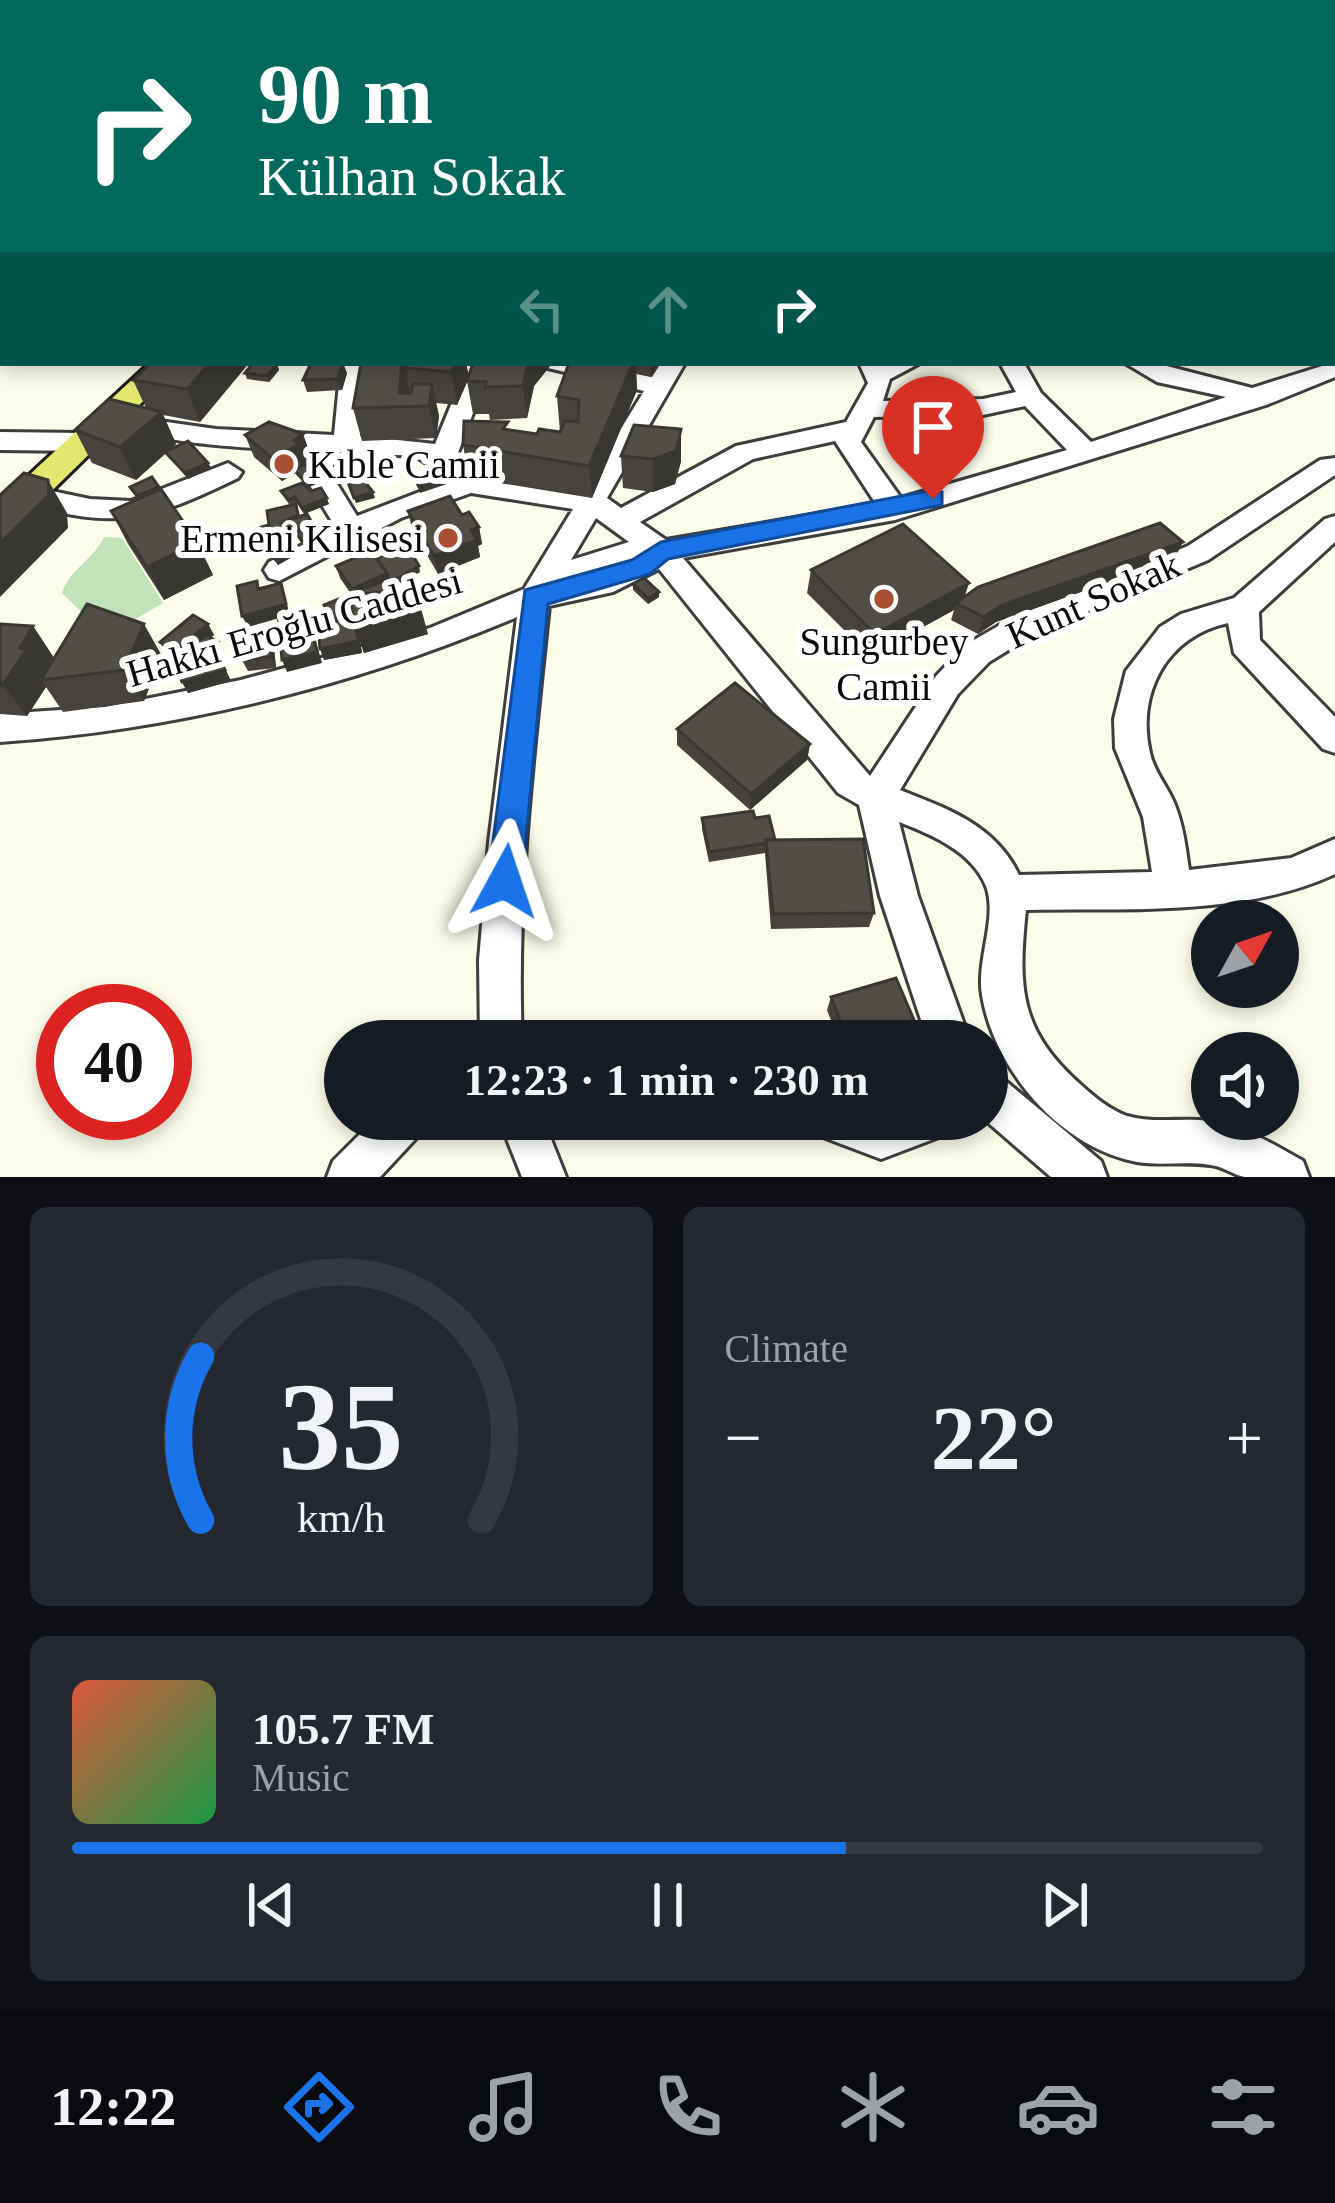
<!DOCTYPE html>
<meta charset="utf-8">
<style>
:root{--surface:#171b24;--page:#242831;--text:#f1f3f6;--muted:#9ea1a6;--line:#363941;--accent:#1a73e8}
body{margin:0;font-family:"Times New Roman",serif;background:var(--page);color:var(--text);height:100vh;display:flex;flex-direction:column;font-size:45px;white-space:nowrap}
*{box-sizing:border-box;margin:0}
p{font-size:39px;color:var(--muted)}
.icon{flex:none;width:66px;height:66px;fill:none;stroke:currentColor;stroke-width:2;stroke-linecap:round;stroke-linejoin:round}
.map{position:relative;height:1177px;overflow:hidden}
.sheet{display:flex;flex-direction:column;gap:30px;padding:30px;background:#0d0f14;flex:1}
.sheet>*{flex:none}
.guide{position:absolute;left:0px;top:0px;width:1335px;height:366px;box-shadow:0 6px 18px #0003;background:#00695c;color:#fff;overflow:hidden}
.needle{width:78px;rotate:50deg}
.tools{position:absolute;left:1191px;top:900px;display:grid;gap:24px}
.tools a{display:grid;place-items:center;width:108px;height:108px;border-radius:50%;background:var(--surface);box-shadow:0 6px 18px #0003;font-size:60px}
.speed{position:absolute;left:36px;top:984px;display:flex;gap:24px;font-size:60px;font-weight:700;text-align:center}
.speed>*{display:grid;place-content:center;width:156px;height:156px;border-radius:50%;background:var(--surface);box-shadow:0 6px 18px #0003;line-height:1}
.speed .limit{border:18px solid #d22;background:#fff;color:#111}
.pin{position:absolute;display:grid;place-items:center;width:102px;height:102px;color:#fff;margin:-123px -51px;border-radius:50% 50% 50% 0;rotate:-45deg;box-shadow:0 0 12px #0007}
.pin .icon{rotate:45deg}
.me{position:absolute;width:132px;margin:-66px;rotate:5deg;stroke-linejoin:round;filter:drop-shadow(0 0 9px #0008)}
.turn{display:flex;align-items:center;gap:42px;height:252px;padding:0 60px;font-size:54px}
.turn .icon{width:156px;height:156px;stroke-width:2.5}
.turn b{display:block;font-size:84px;line-height:102px}
.lanes{display:flex;align-items:center;height:114px;padding:0 60px;background:#0003;justify-content:center;gap:60px;direction:ltr}
.lanes .off{opacity:.35}
.big{font-size:90px;font-weight:700;line-height:1.1}
.sheet .card{flex:1;display:flex;flex-direction:column;justify-content:center;gap:18px;min-width:0;padding:0 42px;border-radius:18px;background:var(--page)}
.sheet .dial{align-items:center;gap:0}
.dial svg{height:312px;overflow:visible;fill:none;stroke:var(--line);stroke-width:7;stroke-linecap:round;text-anchor:middle}
.dial text{fill:var(--text);stroke:none}
.song{display:flex;align-items:center;gap:36px}
.cover{width:144px;height:144px;border-radius:18px;background:linear-gradient(135deg,hsl(10 70% 55%),hsl(140 70% 35%))}
.played{height:12px;border-radius:6px;background:linear-gradient(90deg,var(--accent) 65%,var(--line) 65%)}
.keys{display:flex;justify-content:space-around;direction:ltr}
.heat{display:flex;justify-content:space-between;align-items:center;font-size:66px;direction:ltr}
.sheet .tiles{flex:1;display:grid;gap:30px;grid-template-columns:1fr 1fr}
.card:last-child{grid-column:span 2}
.trip{position:absolute;left:324px;top:1020px;width:684px;height:120px;border-radius:60px;background:var(--surface);box-shadow:0 6px 18px #0003;font-weight:700;line-height:120px;text-align:center}
.tabs{display:flex;height:192px;justify-content:space-around;align-items:center;background:#090b0e;color:var(--muted)}
.tabs .icon{width:84px;height:84px}
.tabs .current{color:var(--accent)}
.tabs b{font-size:54px;color:var(--text)}
.map>svg:first-child{display:block}
</style>
<div class="map">
<svg width="1335" height="1177" viewBox="0 0 1335 1177">
<rect width="100%" height="100%" fill="#fbfcea"/>
<path fill="#c2e2b9" d="M104 537 122 538 163 603 106 636 62 593C69 570 94 559 104 537Z"/>
<g fill="none" stroke-linecap="round" stroke-linejoin="round">
<defs>
<g id="minor">
<polygon points="65,0 84,0 63,3"/>
<rect x="170" y="0" width="16" height="3"/>
<polygon points="367,0 419,0 365,3"/>
<polygon points="483,0 499,0 501,3 485,3"/>
<polygon points="573,0 590,0 592,3 575,3"/>
<polygon points="777,0 793,0 795,3 779,3"/>
<polygon points="1000,0 1052,0 998,3"/>
<polygon points="1172,0 1191,0 1193,3 1174,3"/>
<polygon points="1322,0 1335,0 1335,8"/>
<rect x="0" y="7" width="3" height="10"/>
<rect x="0" y="146" width="3" height="12"/>
<polygon points="1332,171 1335,172 1335,184 1332,183"/>
<rect x="0" y="227" width="3" height="12"/>
<rect x="1332" y="234" width="3" height="16"/>
<rect x="1332" y="300" width="3" height="14"/>
<polygon points="3,314 3,329 0,330 0,315"/>
<path d="M1335 362V377L1266 405 895 520 683 558 870 776 936 676 967 644 1014 617 1188 546 1320 460 1335 458V475L1208 560 1036 633 989 662 958 694 900 790C948 809 995 825 1019 875L1152 872 1143 817 1115 748 1114 719 1126 671 1160 627 1181 614 1234 598 1325 519 1335 516V542L1259 612 1260 640 1335 717V753L1323 749 1234 653 1228 623C1167 636 1136 693 1150 753 1154 772 1168 787 1175 805 1183 825 1186 848 1189 870L1291 858 1335 839V874C1243 917 1126 908 1026 910 1018 988 1019 1030 1081 1085 1094 1097 1110 1110 1127 1116 1154 1124 1182 1117 1210 1121 1243 1125 1274 1145 1303 1161L1309 1177C1289 1177 1264 1177 1245 1177 1233 1175 1223 1166 1210 1165 1186 1161 1161 1166 1137 1162 1061 1148 994 1070 982 995 976 960 998 918 986 886 972 851 930 834 899 822L918 896 970 1041H928L880 896 859 805 838 793 659 569 613 592 549 606C534 751 516 895 522 1041H480L479 960 489 842 517 617C354 686 176 730 0 742V714L105 707 241 680 430 628 524 589 573 509 471 493 401 518 279 581 269 578 264 570 269 562 336 528 303 474 310 451C272 449 143 445 120 422L124 416 216 429 334 435 341 363H365L360 436 435 444 468 363H492L456 458 488 479 583 491 644 391 548 368 545 363H589L652 377 661 363H685L607 498 621 508 736 446 846 422 868 383 859 363H920L890 379 883 401 983 399 1016 392 1000 363H1024L1041 393 1091 442 1226 397 1157 382 1125 363H1155L1252 388ZM1025 406 1067 450 901 498 861 442 874 417 983 415ZM835 441 876 504 666 540 640 522 753 459ZM336 452 416 456 451 480 357 516 331 474ZM596 518 629 542 571 560Z"/>
<polygon points="0,432 82,433 95,442 82,451 0,450"/>
<path d="M228 463 242 472 238 478C147 522 117 530 18 502L14 495 28 486 90 499 131 501Z"/>
<polygon points="987,1072 1002,1078 1101,1161 1107,1177 1051,1177 984,1119"/>
<polygon points="375,1119 427,1119 420,1134 380,1177 327,1177 333,1161"/>
<polygon points="499,1119 543,1119 566,1177 522,1177"/>
<polygon points="808,1119 954,1119 947,1134 881,1159 815,1134"/>
</g>
<g id="major">
<polygon points="0,63 3,64 3,76 0,75"/>
<rect x="1332" y="77" width="3" height="12"/>
<rect x="1332" y="103" width="3" height="12"/>
<polygon points="150,363 182,363 12,530 0,534 0,502"/>
</g>
</defs>
<use href="#minor" stroke="#3d3d3d" stroke-width="6"/>
<use href="#major" stroke="#1b1b1b" stroke-width="6"/>
<use href="#minor" fill="#fff" fill-rule="evenodd"/>
<use href="#major" fill="#e3e76f" fill-rule="evenodd"/>
</g>
<g fill="#46433e">
<polygon points="1070,0 1179,0 1178,3 1076,3"/>
<polygon points="1206,0 1287,0 1286,3 1210,3"/>
<polygon points="249,363 200,422 163,415 176,444 171,449 208,463 211,468 188,479 166,453 136,480 92,463 75,430 146,408 133,380"/>
<polygon points="361,363 466,363 469,377 473,363 550,363 550,366 534,386 527,418 490,420 489,414 473,414 467,381 457,405 436,403 439,416 436,438 362,441 353,408"/>
<polygon points="569,363 659,363 651,377 636,374 637,390 592,498 469,478 463,445 509,430 537,434 560,432 557,396"/>
<polygon points="277,364 279,370 269,382 247,379 245,373"/>
<polygon points="347,373 342,390 307,392 303,380"/>
<polygon points="681,429 681,461 675,484 653,492 623,488 621,456"/>
<polygon points="303,434 311,457 305,460 318,483 307,488 329,504 304,514 297,503 291,506 296,504 300,516 313,529 319,540 304,547 296,535 281,540 292,557 278,565 265,548 261,527 269,525 290,506 281,491 305,485 296,473 282,481 254,457 245,435"/>
<polygon points="152,477 197,542 213,575 164,600 128,544 111,511 138,499 130,487"/>
<polygon points="408,511 462,515 479,527 482,544 478,546 480,557 438,574 412,529"/>
<polygon points="376,558 420,572 393,587 428,634 364,653 360,641 362,653 324,660 331,621 324,605 351,594 340,578 336,566"/>
<polygon points="1174,559 996,622 978,634 951,620 954,610 870,656 807,593 811,570 965,597"/>
<polygon points="633,584 659,597 648,604 633,590"/>
<polygon points="0,624 33,626 54,658 162,656 144,701 63,712 46,687 27,716 0,714"/>
<polygon points="208,624 214,635 211,637 221,647 217,651 231,681 188,693 182,682 187,666 166,653 160,642"/>
<polygon points="274,648 276,668 248,671 242,660"/>
<polygon points="677,729 810,744 807,760 750,810 677,745"/>
<polygon points="702,818 755,818 775,840 874,913 869,927 771,929 765,853 709,862 702,829"/>
<polygon points="831,997 923,1041 839,1041 827,1010"/>
</g>
<g fill="#393732">
<polygon points="1130,0 1179,0 1178,3 1113,3"/>
<polygon points="1238,0 1287,0 1286,3 1237,3"/>
<polygon points="3,76 3,97 0,100 0,79"/>
<polygon points="210,363 249,363 200,422 187,389"/>
<polygon points="343,363 347,373 342,390 338,379"/>
<polygon points="393,363 407,363 406,374 409,389 408,406 402,407"/>
<polygon points="455,363 466,363 469,378 457,405 451,372"/>
<polygon points="528,363 550,363 550,366 534,386 527,418 523,386"/>
<polygon points="633,363 636,363 637,390 592,498 589,466"/>
<polygon points="651,363 659,363 651,377"/>
<polygon points="277,364 279,370 269,382 267,376"/>
<polygon points="432,384 439,416 436,438 429,406"/>
<polygon points="162,412 176,444 136,480 120,447"/>
<polygon points="681,429 681,461 675,484 653,492 653,459"/>
<polygon points="303,434 311,457 305,460 307,466 282,481 273,459 294,440"/>
<polygon points="208,463 211,468 188,479 185,473"/>
<polygon points="361,471 363,477 339,485 337,479"/>
<polygon points="317,477 318,483 307,488 305,482"/>
<polygon points="446,478 447,484 420,493 419,487"/>
<polygon points="48,480 67,513 68,528 0,597 0,543"/>
<polygon points="373,492 375,498 356,503 354,498"/>
<polygon points="327,498 329,504 304,514 302,508"/>
<polygon points="312,523 314,529 279,541 277,535"/>
<polygon points="479,527 482,544 478,546 480,557 438,574 434,556"/>
<polygon points="317,534 319,540 304,547 302,541"/>
<polygon points="197,542 213,575 164,600 147,567"/>
<polygon points="1183,542 1174,559 996,622 978,634 984,617 1002,605"/>
<polygon points="290,551 292,557 278,565 275,559"/>
<polygon points="419,566 420,572 392,587 390,582"/>
<polygon points="387,573 390,585 356,600 352,589"/>
<polygon points="281,583 290,615 248,627 242,616"/>
<polygon points="969,583 962,605 956,603 954,610 870,656 875,634"/>
<polygon points="659,592 659,597 648,604 648,598"/>
<polygon points="419,601 428,634 364,653 360,641 362,653 324,660 320,649 353,621"/>
<polygon points="307,609 322,663 287,672 282,660"/>
<polygon points="144,624 162,656 144,701 124,670"/>
<polygon points="208,624 214,635 184,660 179,657 181,662 175,651"/>
<polygon points="33,626 54,658 41,680 46,687 27,716 3,685 20,648"/>
<polygon points="269,636 274,648 276,668 271,657"/>
<polygon points="218,642 221,647 195,670 192,665"/>
<polygon points="225,670 231,681 188,693 182,682"/>
<polygon points="810,744 807,760 750,810 751,794"/>
</g>
<g fill="#514e48" stroke="#393732" stroke-width="3">
<rect x="1332" y="33" width="3" height="19"/>
<polygon points="3,112 3,137 0,136 0,115"/>
<polygon points="151,363 210,363 187,389 133,380"/>
<polygon points="253,363 271,363 277,364 267,376 245,373"/>
<polygon points="311,363 343,363 338,379 303,380"/>
<polygon points="361,363 402,363 399,393 411,393 413,384 432,384 429,406 353,408"/>
<polygon points="409,363 455,363 451,372 406,368"/>
<polygon points="473,363 528,363 523,386 485,387 486,382 467,381"/>
<polygon points="569,363 633,363 589,466 463,445 464,421 508,422 503,429 537,434 539,429 560,432 565,421 578,422 579,400 557,396"/>
<polygon points="109,399 162,412 120,447 75,430"/>
<polygon points="269,422 303,434 294,440 299,444 273,459 245,435"/>
<polygon points="634,425 681,429 676,451 653,459 621,456"/>
<polygon points="188,441 208,463 185,473 165,452"/>
<polygon points="355,462 361,471 337,479 332,470"/>
<polygon points="306,464 317,477 305,482 294,470"/>
<polygon points="440,468 446,478 419,487 414,477"/>
<polygon points="24,473 48,480 49,495 0,543 0,495"/>
<polygon points="360,476 373,492 354,498 347,480"/>
<polygon points="152,477 159,487 137,496 130,487"/>
<polygon points="302,483 311,491 321,488 327,498 302,508 295,497 288,500 281,491"/>
<polygon points="161,489 197,542 147,567 111,511"/>
<polygon points="450,496 462,515 469,512 479,527 471,530 477,540 434,556 408,511"/>
<polygon points="296,504 298,515 280,523 307,514 312,523 277,535 290,551 275,559 262,542 270,538 264,539 261,527 269,525 267,511"/>
<polygon points="1160,523 1183,542 1002,605 984,617 956,603 978,587"/>
<polygon points="903,524 969,583 875,634 811,570"/>
<polygon points="311,526 317,534 302,541 296,533"/>
<polygon points="408,547 419,566 390,582 396,591 351,595 352,609 350,610 353,614 331,619 324,605 388,579 387,573 376,558"/>
<polygon points="371,551 387,573 352,589 336,566"/>
<polygon points="644,578 659,592 648,598 633,584"/>
<polygon points="257,581 258,589 281,583 286,604 242,616 237,586"/>
<polygon points="413,589 419,601 353,621 351,595"/>
<polygon points="87,604 144,624 124,670 41,680"/>
<polygon points="307,609 317,652 282,660 278,616"/>
<polygon points="193,615 208,624 175,651 160,642"/>
<polygon points="353,617 358,641 320,649 318,624"/>
<polygon points="0,624 33,626 20,648 26,650 3,685 0,685"/>
<polygon points="206,635 218,642 190,664 179,657"/>
<polygon points="269,636 271,657 242,660 241,643"/>
<polygon points="216,650 225,670 182,682 178,671"/>
<polygon points="735,683 810,744 751,794 677,729"/>
<polygon points="753,811 755,818 769,816 775,840 766,840 767,843 709,852 702,818"/>
<polygon points="863,839 874,913 773,914 766,840"/>
<polygon points="896,978 923,1041 848,1041 831,997"/>
</g>
<polygon fill="#1a73e8" stroke="#114b97" stroke-width="3" points="933,490 942,492 942,505 668,559 650,574 548,604 522,881 517,893 505,897 493,893 488,881 525,590 632,560 661,542"/>
<g fill="#a84f34" stroke="#fff" stroke-width="4.5">
<circle cx="284" cy="464" r="12"/>
<circle cx="448" cy="538" r="12"/>
<circle cx="884" cy="599" r="12"/>
</g>
<g text-anchor="middle" stroke-width="12" stroke-linejoin="round" paint-order="stroke">
<g font-size="39" fill="#0a0a0a" stroke="#fff" text-anchor="start">
<text x="308" y="478">Kıble Camii</text>
<text x="424" y="552" text-anchor="end">Ermeni Kilisesi</text>
<text x="884" y="655" text-anchor="middle">Sungurbey<tspan x="884" dy="45">Camii</tspan></text>
</g>
<g font-size="39" fill="#0a0a0a" stroke="#fff">
<text transform="translate(1093 599) rotate(-24)" y="14">Kunt Sokak</text>
<text transform="translate(294 626) rotate(-16)" y="14">Hakkı Eroğlu Caddesi</text>
</g>
</g>
</svg>
<div class="tools">
<a><svg class="needle" viewBox="-14 -14 28 28"><path d="M0-13l5 13h-10z" fill="#e53935"/><path d="M0 13l5-13h-10z" fill="#9ea1a6"/></svg></a>
<a><svg class="icon" aria-label="sound" viewBox="0 0 24 24"><path d="M4 9h4l5-4v14l-5-4H4zM17 9q2 3 0 6"/></svg></a>
</div>
<div class="speed"><div class="limit">40</div></div>
<div class="pin" style="left:933px;top:499px;background:#d93025"><svg class="icon" aria-label="arrive" viewBox="0 0 24 24"><path d="M6 21V4h12l-3 4 3 4H6"/></svg></div>
<svg class="me" style="left:505px;top:881px" viewBox="-20 -20 40 40"><path d="M0-17L14 15 0 8-14 15z" fill="#1a73e8" stroke="#fff" stroke-width="4"/></svg>
<div class="trip">12:23 · 1 min · 230 m</div>
<div class="guide">
<div class="turn"><svg class="icon" aria-label="right" viewBox="0 0 24 24"><path d="M7 20v-9h11M14 6l5 5-5 5"/></svg><div><b>90 m</b>Külhan Sokak</div></div>
<div class="lanes"><svg class="icon off" aria-label="left" viewBox="0 0 24 24"><path d="M17 20v-9H6M10 6l-5 5 5 5"/></svg><svg class="icon off" aria-label="ahead" viewBox="0 0 24 24"><path d="M12 20V5M6 11l6-6 6 6"/></svg><svg class="icon" aria-label="right" viewBox="0 0 24 24"><path d="M7 20v-9h11M14 6l5 5-5 5"/></svg></div>
</div>
</div>
<section class="sheet">
<div class="tiles">
<div class="card dial"><svg viewBox="0 0 100 80">
<path d="M14 69A42 42 0 1 1 86 69"/>
<path d="M14 69A42 42 0 0 1 14 27" stroke="#1a73e8"/>
<text x="50" y="56" font-size="32" font-weight="700">35</text>
<text x="50" y="72" font-size="11">km/h</text>
</svg></div>
<div class="card"><p>Climate</p>
<div class="heat"><a>−</a><b class="big">22°</b><a>+</a></div>
</div>
<div class="card">
<div class="song"><i class="cover"></i><div><b>105.7 FM</b><p>Music</p></div></div>
<div class="played"></div>
<div class="keys"><svg class="icon" aria-label="previous" viewBox="0 0 24 24"><path d="M18 5L8 12l10 7zM5 5v14"/></svg><svg class="icon" aria-label="pause" viewBox="0 0 24 24"><path d="M8 5v14M16 5v14"/></svg><svg class="icon" aria-label="next" viewBox="0 0 24 24"><path d="M6 5l10 7-10 7zM19 5v14"/></svg></div>
</div>
</div>
</section>
<nav class="tabs">
<b>12:22</b>
<svg class="icon current" aria-label="directions" viewBox="0 0 24 24"><path d="M12 3l9 9-9 9-9-9zM9 14v-3h6M13 9l2 2-2 2"/></svg>
<svg class="icon" aria-label="music" viewBox="0 0 24 24"><path d="M9 18V5l10-2v13"/><circle cx="6" cy="18" r="3"/><circle cx="16" cy="16" r="3"/></svg>
<svg class="icon" aria-label="phone" viewBox="0 0 24 24"><path d="M5 4h4l2 5-3 2q2 4 5 5l2-3 5 2v4C11 20 4 13 5 4z"/></svg>
<svg class="icon" aria-label="climate" viewBox="0 0 24 24"><path d="M12 3v18M4 7l16 10M4 17L20 7"/></svg>
<svg class="icon" aria-label="car" viewBox="0 0 24 24"><path d="M5 17H2v-5l4-1 3-4h7l3 4 3 1v5h-3M9 17h6M6 11h13"/><circle cx="7" cy="17" r="2"/><circle cx="17" cy="17" r="2"/></svg>
<svg class="icon" aria-label="filters" viewBox="0 0 24 24"><path d="M4 7h16M4 17h16"/><circle cx="9" cy="7" r="2"/><circle cx="15" cy="17" r="2"/></svg>
</nav>
